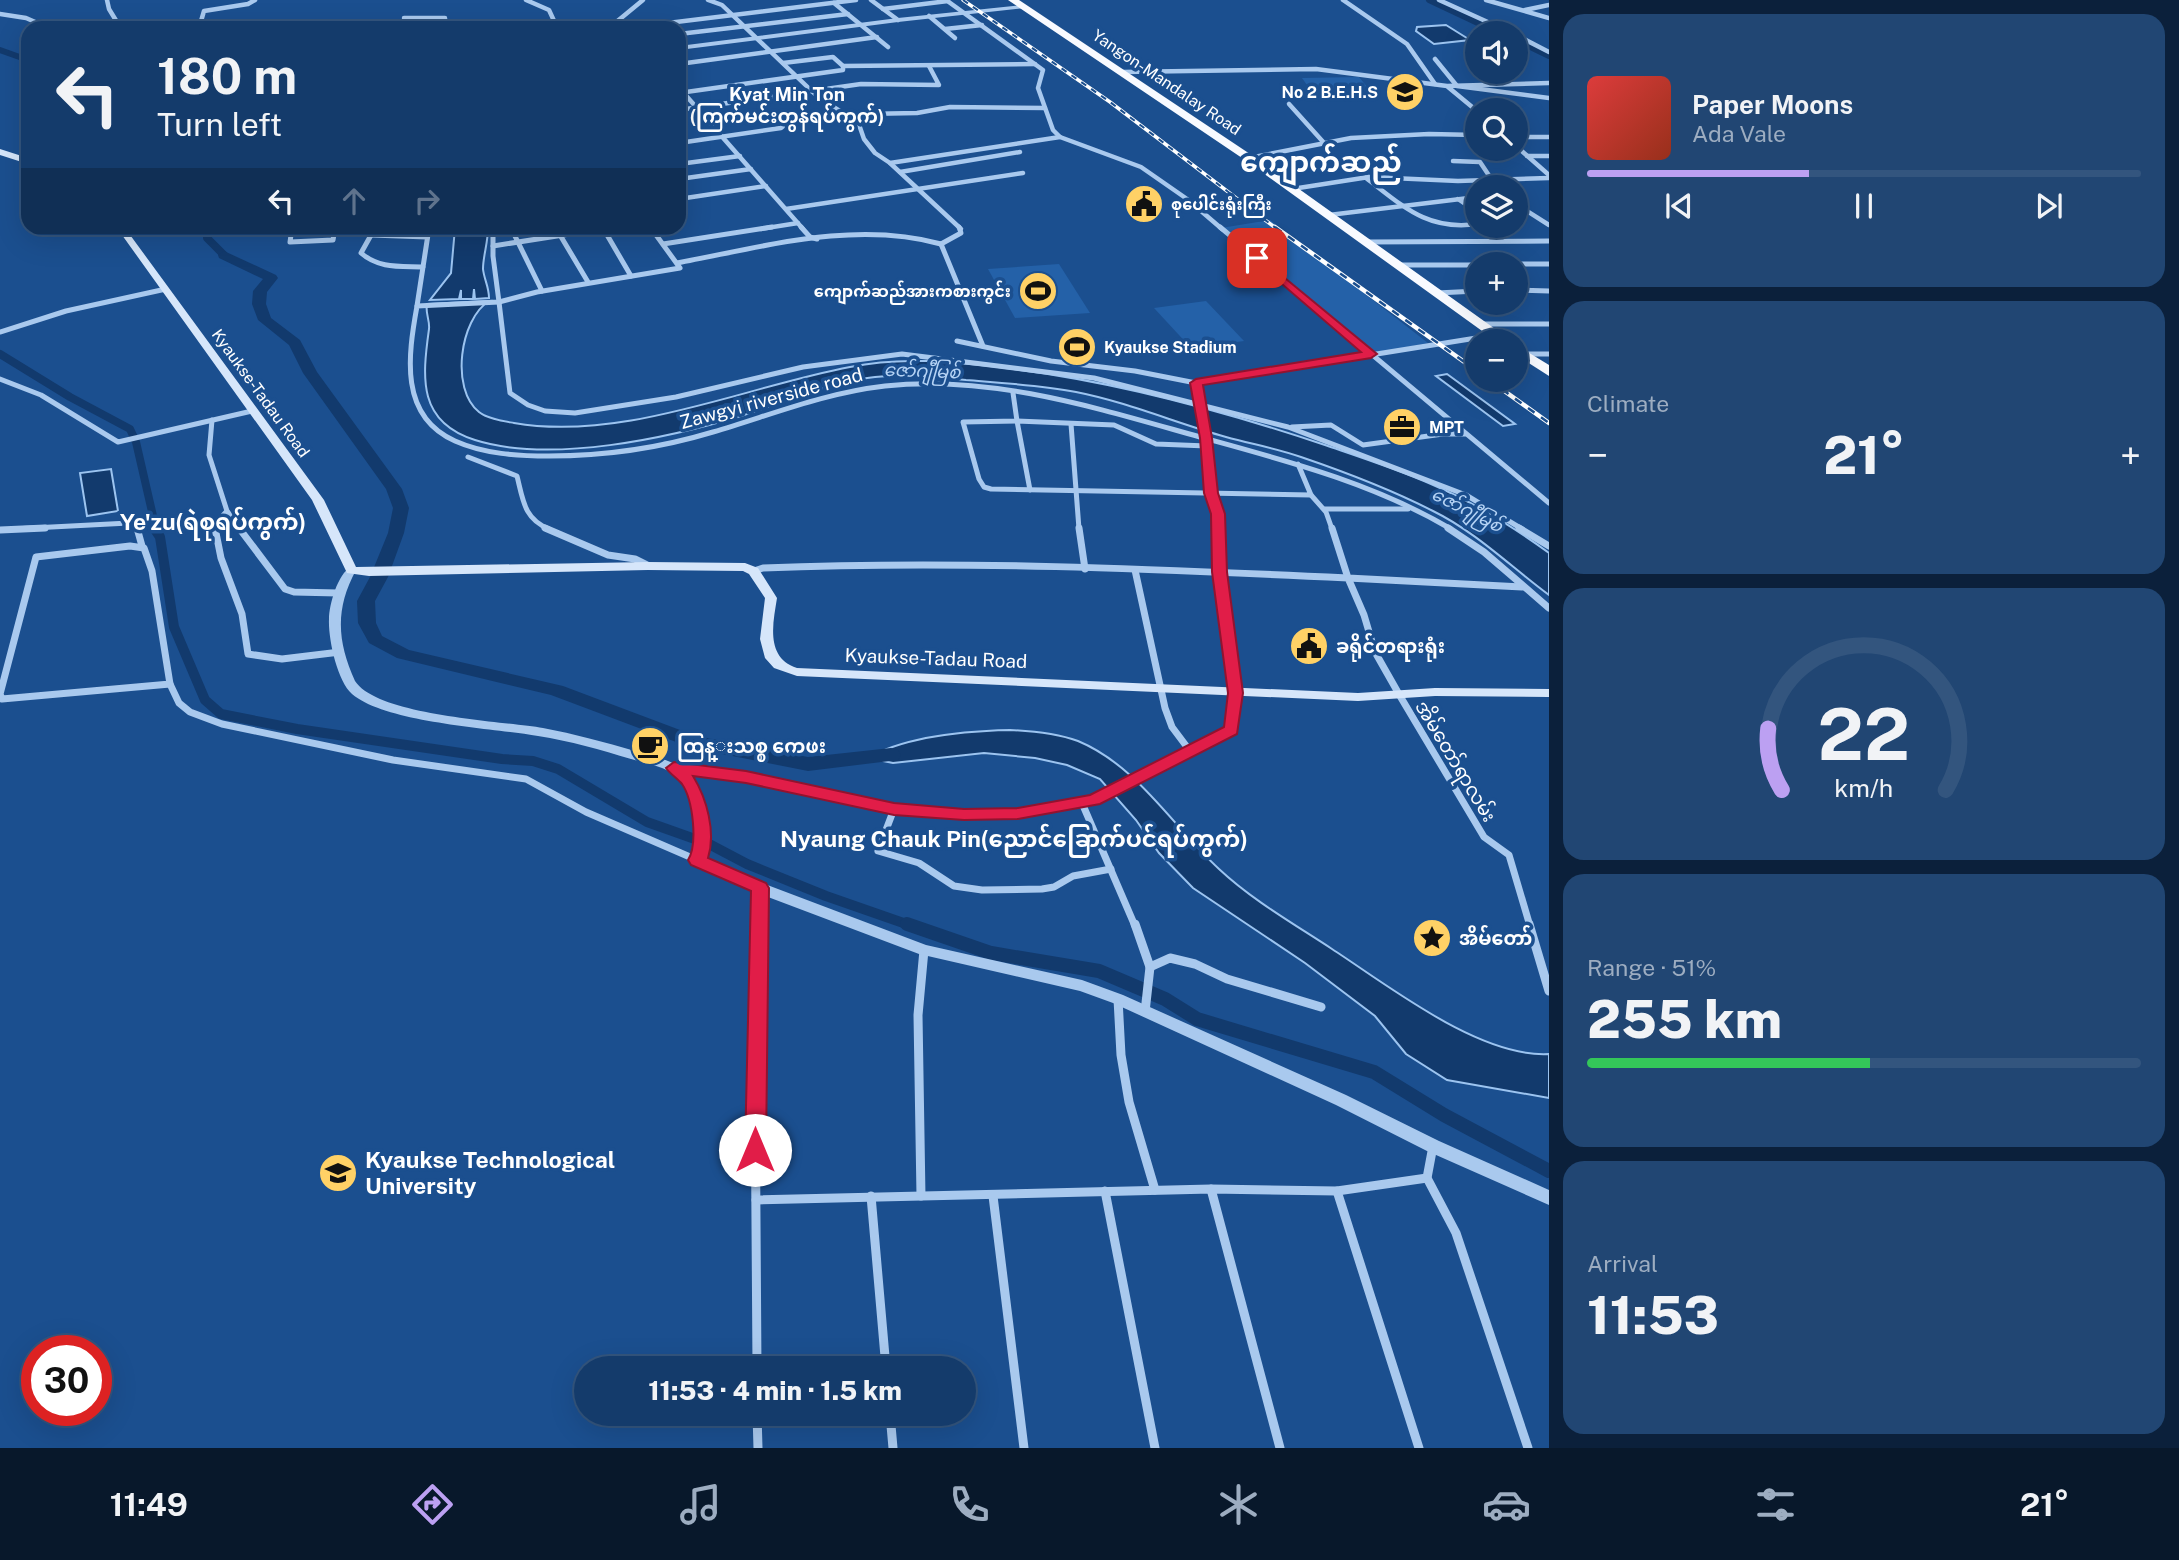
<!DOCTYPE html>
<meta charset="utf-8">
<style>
:root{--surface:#143b6b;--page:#214673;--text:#f1f3f6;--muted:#9dadc1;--line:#33557e;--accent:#bca0f2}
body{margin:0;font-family:"Public Sans","Noto Sans Myanmar",sans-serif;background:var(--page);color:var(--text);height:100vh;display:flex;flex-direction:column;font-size:26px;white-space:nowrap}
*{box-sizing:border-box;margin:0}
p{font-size:23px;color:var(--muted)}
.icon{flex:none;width:38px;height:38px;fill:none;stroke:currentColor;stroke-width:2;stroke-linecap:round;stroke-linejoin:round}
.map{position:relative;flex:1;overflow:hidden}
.side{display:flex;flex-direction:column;gap:14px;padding:14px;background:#0b203b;width:630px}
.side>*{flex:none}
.guide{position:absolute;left:21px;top:21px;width:665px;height:214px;border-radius:21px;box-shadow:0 7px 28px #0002,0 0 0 2px var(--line);background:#143b6b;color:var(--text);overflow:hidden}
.controls{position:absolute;left:1465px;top:21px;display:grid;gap:14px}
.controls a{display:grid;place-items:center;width:63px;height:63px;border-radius:50%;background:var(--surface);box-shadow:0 7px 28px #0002,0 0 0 2px var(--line);font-size:35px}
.speed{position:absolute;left:21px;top:1335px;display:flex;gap:14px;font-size:35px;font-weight:700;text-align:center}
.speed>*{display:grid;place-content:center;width:91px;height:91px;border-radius:50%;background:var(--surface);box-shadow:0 7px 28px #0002,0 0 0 2px var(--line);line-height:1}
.speed .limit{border:10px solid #d22;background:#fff;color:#111}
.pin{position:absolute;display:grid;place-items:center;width:60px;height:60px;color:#fff;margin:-30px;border-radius:14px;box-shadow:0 4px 10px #0006}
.me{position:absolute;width:77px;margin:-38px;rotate:0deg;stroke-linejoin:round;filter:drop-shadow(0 0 5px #0008)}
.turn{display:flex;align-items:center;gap:24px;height:147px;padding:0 21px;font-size:32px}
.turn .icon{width:91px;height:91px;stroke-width:2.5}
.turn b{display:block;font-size:49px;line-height:60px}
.lanes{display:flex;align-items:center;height:66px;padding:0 21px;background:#0003;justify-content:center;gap:35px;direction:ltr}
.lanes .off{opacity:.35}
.big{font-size:52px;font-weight:800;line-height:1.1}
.side .card{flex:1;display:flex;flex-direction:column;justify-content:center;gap:10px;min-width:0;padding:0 24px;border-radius:21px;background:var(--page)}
.side .dial{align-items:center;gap:0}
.dial svg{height:182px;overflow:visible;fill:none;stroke:var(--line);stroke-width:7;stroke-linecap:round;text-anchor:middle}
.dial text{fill:var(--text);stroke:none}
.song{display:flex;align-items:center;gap:21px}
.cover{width:84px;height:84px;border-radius:10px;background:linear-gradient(135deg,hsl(0 70% 55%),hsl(10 70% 35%))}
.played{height:7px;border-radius:4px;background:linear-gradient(90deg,var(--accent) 40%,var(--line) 40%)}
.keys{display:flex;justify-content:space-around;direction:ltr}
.heat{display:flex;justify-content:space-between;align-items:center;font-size:38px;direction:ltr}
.charge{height:10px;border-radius:5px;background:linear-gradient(90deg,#34c759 51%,var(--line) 0)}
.trip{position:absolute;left:574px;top:1356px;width:402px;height:70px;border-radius:35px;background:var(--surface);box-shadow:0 7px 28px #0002,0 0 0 2px var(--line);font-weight:800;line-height:70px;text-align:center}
.dock{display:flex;height:112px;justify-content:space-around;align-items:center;background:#08182b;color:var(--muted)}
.dock .icon{width:49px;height:49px}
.dock .on{color:var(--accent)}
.dock b{font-size:32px;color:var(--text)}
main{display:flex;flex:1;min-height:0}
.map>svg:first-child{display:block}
</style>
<main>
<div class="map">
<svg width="1549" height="1448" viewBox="0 0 1549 1448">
<rect width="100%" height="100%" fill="#1b4f8f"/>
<g fill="#2461a8">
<polygon points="1359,77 1376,98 1317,99 1302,78"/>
<polygon points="1270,220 1428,343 1371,354 1221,228"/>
<polygon points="1059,264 1090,313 1015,318 988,269"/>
<polygon points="1206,301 1244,341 1191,348 1154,308"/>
</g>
<g fill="#123a6d" stroke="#9cc4f0" stroke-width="2">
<polygon points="1446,25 1470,40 1434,44 1416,31 1417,27"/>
<path d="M455 228H488C488 243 483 256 483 269 484 279 489 287 489 298L475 299 474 289 473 299H461V290L459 299 430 300 451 273Z"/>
<path d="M489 301C460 319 450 389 479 412 488 419 503 421 514 423 623 442 744 387 850 367 902 356 953 362 1005 368 1114 381 1221 410 1325 445 1360 457 1397 469 1431 484 1473 502 1512 526 1549 553V595C1511 567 1476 532 1433 511 1392 490 1345 472 1301 457 1276 448 1251 444 1226 437 1176 423 1127 402 1076 392 1040 385 1003 383 966 380 937 377 905 374 875 377 831 382 787 401 744 415 669 438 551 464 475 440 418 422 422 379 429 329 430 320 425 313 427 304Z"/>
<polygon points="1447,374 1515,424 1503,426 1436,376"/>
<polygon points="111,469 118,511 87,516 80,473"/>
<path d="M1010 730C1033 731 1056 733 1078 741 1138 766 1173 827 1219 869 1252 900 1294 924 1332 949 1389 986 1480 1058 1549 1054V1098L1447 1080 1406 1054 1375 1016 1305 963 1193 888 1159 853 1136 820 1100 779 1067 765 1035 758 984 753 893 763 868 758C906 736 965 731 1010 730Z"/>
</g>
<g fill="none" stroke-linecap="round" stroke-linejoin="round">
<g stroke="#123a6d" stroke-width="6">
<polyline points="1429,0 1499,33"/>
<polyline points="1516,40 1549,56"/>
<polyline points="0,50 28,60"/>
</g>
<g stroke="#123a6d" stroke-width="8">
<polyline points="208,228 207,238 224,255"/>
<polyline points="0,354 70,397 130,429 136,442 156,529"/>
</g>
<polyline stroke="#123a6d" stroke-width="10" points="154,528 160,537 174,627 205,700 221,714 297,729 502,759 533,761 558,769 647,822 709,844 747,864 826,896 912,926"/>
<polyline stroke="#123a6d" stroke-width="14" points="907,924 991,953 1099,971 1165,999 1197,1019 1374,1072 1444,1115 1549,1171"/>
<polygon fill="#123a6d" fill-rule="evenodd" points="224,251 276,275 278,278 267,292 266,304 271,318 300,340 317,372 402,489 409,508 404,533 388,577 375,601 376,623 382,636 409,650 563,686 696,736 808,757 891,748 898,750 901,755 898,760 808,771 692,748 551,695 397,658 369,643 358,623 357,601 370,577 388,533 393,508 386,489 303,373 289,345 258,320 252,304 253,291 263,279 219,258 218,255"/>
<g stroke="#a9c9ee" stroke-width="4.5">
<polyline points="107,0 109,9 120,27 125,28"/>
<polyline points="526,0 549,10 555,23 552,28"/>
<polyline points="708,0 722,5 819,98 843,113"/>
<polyline points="871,0 898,20"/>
<polyline points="946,0 1043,70 1038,88 1053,130 1060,137 1141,167 1187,199 1222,229"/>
<polyline points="1343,0 1407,44 1435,84"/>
<polyline points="1439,0 1512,33"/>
<polyline points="1486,0 1549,18"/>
<polyline points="834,3 888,47"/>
<polyline points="883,9 948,1"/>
<polyline points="1525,10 1549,5"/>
<polyline points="0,14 26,18 49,28"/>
<polyline points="929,16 955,38"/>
<polyline points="404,18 445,18 445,28"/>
<polyline points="199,28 204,11 248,4 255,0"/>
<polyline points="609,28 643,0"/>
<polyline points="627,28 856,0"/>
<polyline points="945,29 982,25"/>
<polyline points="679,34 848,14"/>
<polyline points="1516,35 1549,52"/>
<polyline points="1435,59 1457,86 1549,98"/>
<polyline points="679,64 877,37"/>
<polyline points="843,66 1035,64"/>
<polyline points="1122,72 1316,69 1447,86 1549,83"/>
<polyline points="1481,72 1491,82"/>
<polyline points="1448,87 1477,111"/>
<polyline points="682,91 803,229"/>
<polyline points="679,93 843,70 843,66 833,57 783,63"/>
<polyline points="1289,104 1325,144"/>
<polyline points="679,110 861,84 939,85 929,66"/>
<polyline points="855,113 864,139 875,153 890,163 961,229"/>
<polyline points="1516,137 1549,137"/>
<polyline points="679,143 781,128 791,120 810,115 917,113 950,107 1045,108"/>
<polyline points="1516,146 1549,175"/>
<polyline points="1527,156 1549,156"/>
<polyline points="1249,158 1351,138 1429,134 1477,135"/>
<polyline points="1453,161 1480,162 1492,180"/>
<polyline points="890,163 1060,137"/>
<polyline points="679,164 740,156"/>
<polyline points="900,172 1020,152"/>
<path d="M1366 178C1403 206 1427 231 1477 224"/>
<polyline points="679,179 751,169"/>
<polyline points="1292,189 1369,177 1458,181 1549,178"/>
<polyline points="679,199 766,186"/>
<polyline points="1458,199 1477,212"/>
<polyline points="1516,204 1549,225"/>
<polyline points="786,209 1023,173"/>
<polyline points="1329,215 1477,197"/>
<polyline points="603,229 608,228"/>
<polyline points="761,229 798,223"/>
</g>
<g stroke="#a9c9ee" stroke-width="5">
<polyline points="801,227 810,237 817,239"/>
<polyline points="1220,227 1549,503"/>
<polyline points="292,228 290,242 333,240 335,228"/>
<path d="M375 228 361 253C379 269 401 266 423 267"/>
<path d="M493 228V256L499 302 417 306C408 356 399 416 455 441 484 454 518 456 549 456 604 456 660 448 713 432 771 415 824 393 885 386 991 374 1100 409 1200 437 1287 461 1373 483 1451 529"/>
<polyline points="511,228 542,291"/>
<polyline points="603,228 631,276"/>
<polyline points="651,228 680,268 537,292 499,302 510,393 528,405 545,411 575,413 676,397 803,367 902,354 1094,378 1288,427 1466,495 1522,529"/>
<polyline points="371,235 427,237"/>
<polyline points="560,235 588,282"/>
<polyline points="1366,242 1549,241"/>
<polyline points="663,244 772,227"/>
<polyline points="941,244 961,233 959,227"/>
<polyline points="941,244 983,346"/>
<polyline points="493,246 608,228"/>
<path d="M677 263C763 247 854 220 941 244"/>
<polyline points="1516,264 1549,264"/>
<polyline points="1397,265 1477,265"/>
<polyline points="1516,290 1549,291"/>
<polyline points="1437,293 1477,291"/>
<polyline points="417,306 429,228"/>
<polyline points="1481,324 1549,324"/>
<polyline points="0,332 66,311 166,289"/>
<polyline points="957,341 1051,361 1135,371 1196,383 1495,335"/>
<polyline points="1525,354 1549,354"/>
<polyline points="0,379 41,395 118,442 252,411"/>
<polyline points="1196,383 1219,529"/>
<polyline points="1013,393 1017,421 963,422 979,479 984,487 991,489 1311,495 1298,464"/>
<polyline points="212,420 209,455 227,511 241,529"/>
<polyline points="1071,424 1079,529"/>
<polyline points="1292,427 1331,425 1363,445 1443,434 1465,434"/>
<path d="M468 457 517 476C523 500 524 519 549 529"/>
<polyline points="1030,490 1017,421 1114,425 1156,444 1207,446"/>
<polyline points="1311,495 1326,512 1332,529"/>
<polyline points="1325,509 1408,509"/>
<polyline points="13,529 129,523 139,529"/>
<polyline points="215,529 214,525 227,511"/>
</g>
<g stroke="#a9c9ee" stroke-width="7">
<polyline points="137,528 142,546"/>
<polyline points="215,528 221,558 242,614 248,654 282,659 340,652"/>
<polyline points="239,528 285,589 294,592 338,593"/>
<polyline points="545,528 608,555 635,559 647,565"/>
<polyline points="1079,528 1085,569"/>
<polyline points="1332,528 1348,578 1522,587"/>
<polyline points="1448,528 1484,552 1549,608"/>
<polyline points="1519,528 1549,546"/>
<polyline points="0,530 45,528"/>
<polygon points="130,546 144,548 152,571 170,684 2,699 0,694 36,557"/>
<polyline points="1135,570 1165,708 1172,727 1190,751"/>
<path d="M754 571 763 568C958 560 1153 569 1348 578L1364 615 1375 652 1400 696 1484 837 1509 855 1530 926"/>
<polyline points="170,684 179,703 190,712 222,724 393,760 526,779 586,812 697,860"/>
<polyline points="675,768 746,777 894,809 964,814 1018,814 1094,800 1149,770 1226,734 1234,723 1235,693 1220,572 1218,528"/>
<polyline points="1082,803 1135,926"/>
<polyline points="894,809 878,851 919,863 954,886 982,890 1042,889 1054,887 1073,876 1111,869"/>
<polyline points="759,926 760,888"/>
</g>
<g stroke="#a9c9ee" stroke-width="9">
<polyline points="1135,924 1150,967 1145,1012"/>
<polyline points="1529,924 1549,991"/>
<polyline points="1150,967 1170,958 1195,964 1227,979 1321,1007"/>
<polyline points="1118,999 1121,1055 1129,1102 1155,1190"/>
<polyline points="1433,1146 1427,1178 1456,1233 1528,1448"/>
<polyline points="1211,1189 1280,1448"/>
<polyline points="1105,1191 1155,1448"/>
<polyline points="1337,1191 1419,1448"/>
<polyline points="871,1196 886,1368"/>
<polyline points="921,1196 918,1015 924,950"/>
<polyline points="993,1196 1024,1448"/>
<polyline points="756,1200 1211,1189 1337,1191 1427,1178"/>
<polyline points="757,1368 755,1076 759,924"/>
<polyline points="757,1414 758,1448"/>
<polyline points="890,1414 893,1448"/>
</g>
<g fill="#a9c9ee" fill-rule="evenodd">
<polygon points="1023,5 1025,8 898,22 679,50 679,46 898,18"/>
<path d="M351 567 356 570C335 609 337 641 355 681 378 716 502 721 543 728 574 734 605 742 635 751 653 757 675 760 689 773 699 784 702 798 705 812 708 828 714 843 706 858L770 886 926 945 1082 980 1123 995 1346 1095 1439 1141 1549 1190V1205L1427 1151 1336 1105 1113 1003 1080 991 919 954 760 894 692 863 690 860C701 843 695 827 691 809 689 799 688 787 680 779 668 767 648 764 631 759 601 750 570 741 538 736 492 728 386 723 352 694 337 681 328 638 329 619 329 605 338 573 351 567Z"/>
</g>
<g fill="#d6e6fa" fill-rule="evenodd">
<polygon points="0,149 28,158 28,164 0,155"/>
<path d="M117 228H125L324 500 356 567 648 562 745 563 758 568 777 598C773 623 765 658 797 668L1358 693 1435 688 1549 689V697L1435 696 1358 701 797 676 774 668 765 658 760 639 765 598 749 574 743 571 648 570 369 576 347 573 312 500Z"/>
</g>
<g fill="#f8faff" fill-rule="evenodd">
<polygon points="1008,0 1019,0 1253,156 1512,341 1496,341 1245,160"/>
<polygon points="1516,345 1549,365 1549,376 1516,355"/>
</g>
<defs>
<polyline id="rail-far1" points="963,0 1110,102 1277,229"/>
<g id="rail">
<polyline points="1275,227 1477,371"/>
<polyline points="1489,380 1549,423"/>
</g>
</defs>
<use href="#rail-far1" stroke="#fff" stroke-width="3.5"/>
<use href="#rail" stroke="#fff" stroke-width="4.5"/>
<use href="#rail-far1" stroke="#1b4f8f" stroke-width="2" stroke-dasharray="6" stroke-linecap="butt"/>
<use href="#rail" stroke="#1b4f8f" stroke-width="2.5" stroke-dasharray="8" stroke-linecap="butt"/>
</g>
<path fill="#e11d48" stroke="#92132f" stroke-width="2" d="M1257 255 1377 354 1371 358 1203 385 1212 438 1218 493 1225 514 1227 572 1243 693 1237 734 1100 804 1018 819 964 820 894 815 746 783 693 776C707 799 716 832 708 858L766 883 769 888 766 1150 763 1156 755 1159 748 1156 745 1150 751 891 691 865 688 860C698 844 693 800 682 784 677 778 670 774 666 768L674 762 746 771 894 803 964 809 1018 808 1090 795 1224 727 1228 693 1212 572 1211 514 1204 493 1200 438 1190 383 1196 379 1361 352 1254 260 1252 258Z"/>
<defs>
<symbol id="school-disc" viewBox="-11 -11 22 22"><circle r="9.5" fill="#ffd166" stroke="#1b4f8f"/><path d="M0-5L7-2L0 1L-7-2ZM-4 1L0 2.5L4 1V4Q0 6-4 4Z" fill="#111"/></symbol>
<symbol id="civic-disc" viewBox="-11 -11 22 22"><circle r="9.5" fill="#ffd166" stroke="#1b4f8f"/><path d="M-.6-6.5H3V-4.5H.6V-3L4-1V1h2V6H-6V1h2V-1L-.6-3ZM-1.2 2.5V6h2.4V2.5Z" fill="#111"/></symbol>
<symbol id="stadium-disc" viewBox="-11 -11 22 22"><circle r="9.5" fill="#ffd166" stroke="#1b4f8f"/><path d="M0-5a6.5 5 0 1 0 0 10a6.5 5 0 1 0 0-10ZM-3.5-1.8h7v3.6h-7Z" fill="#111"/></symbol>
<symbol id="office-disc" viewBox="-11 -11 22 22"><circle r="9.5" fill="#ffd166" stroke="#1b4f8f"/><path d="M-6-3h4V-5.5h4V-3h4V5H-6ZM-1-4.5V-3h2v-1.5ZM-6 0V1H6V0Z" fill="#111"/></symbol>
<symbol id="cafe-disc" viewBox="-11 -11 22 22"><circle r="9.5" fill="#ffd166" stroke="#1b4f8f"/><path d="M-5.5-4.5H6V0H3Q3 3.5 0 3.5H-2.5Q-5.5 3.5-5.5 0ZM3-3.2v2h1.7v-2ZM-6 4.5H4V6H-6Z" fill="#111"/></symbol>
<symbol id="sight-disc" viewBox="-11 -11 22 22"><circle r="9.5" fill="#ffd166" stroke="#1b4f8f"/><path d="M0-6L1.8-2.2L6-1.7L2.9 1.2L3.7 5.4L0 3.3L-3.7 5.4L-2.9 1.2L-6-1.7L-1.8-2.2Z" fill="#111"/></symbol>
<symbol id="university-disc" viewBox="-11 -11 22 22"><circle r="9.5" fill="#ffd166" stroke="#1b4f8f"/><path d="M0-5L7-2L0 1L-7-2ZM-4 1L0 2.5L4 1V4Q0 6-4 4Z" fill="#111"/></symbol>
</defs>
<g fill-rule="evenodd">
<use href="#school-disc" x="1383" y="70" width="44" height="44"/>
<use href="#civic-disc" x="1122" y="182" width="44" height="44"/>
<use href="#stadium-disc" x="1016" y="269" width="44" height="44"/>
<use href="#stadium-disc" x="1055" y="325" width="44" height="44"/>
<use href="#office-disc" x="1380" y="405" width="44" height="44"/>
<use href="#civic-disc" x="1287" y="624" width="44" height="44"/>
<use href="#cafe-disc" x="628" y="724" width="44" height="44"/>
<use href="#sight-disc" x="1410" y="916" width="44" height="44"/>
<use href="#university-disc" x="316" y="1151" width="44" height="44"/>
</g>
<g text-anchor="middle" stroke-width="7" stroke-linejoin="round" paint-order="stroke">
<g font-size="16" fill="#fff" stroke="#1b4f8f">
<text transform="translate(1167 82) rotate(34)" y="6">Yangon-Mandalay Road</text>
<text transform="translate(261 393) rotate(54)" y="6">Kyaukse-Tadau Road</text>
</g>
<g font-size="16" font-weight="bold" fill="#fff" stroke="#1b4f8f" text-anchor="start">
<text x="1378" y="98" text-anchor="end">No 2 B.E.H.S</text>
<text x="1171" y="210">စုပေါင်းရုံးကြီး</text>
<text x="1011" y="297" text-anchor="end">ကျောက်ဆည်အားကစားကွင်း</text>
<text x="1104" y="353">Kyaukse Stadium</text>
<text x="1429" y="433">MPT</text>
</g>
<g font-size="18" font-style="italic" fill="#b5d3f5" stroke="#1b4f8f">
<text transform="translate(922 371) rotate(2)" y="6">ဇော်ဂျီမြစ်</text>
<text transform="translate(1467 510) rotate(27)" y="6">ဇော်ဂျီမြစ်</text>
</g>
<g font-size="19" font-weight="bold" fill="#fff" stroke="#1b4f8f">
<text x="787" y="101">Kyat Min Ton<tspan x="787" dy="22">(ကြက်မင်းတွန်ရပ်ကွက်)</tspan></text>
</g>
<g font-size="19" fill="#fff" stroke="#1b4f8f">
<text transform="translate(771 398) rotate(-15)" y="7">Zawgyi riverside road</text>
<text transform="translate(936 658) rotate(2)" y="7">Kyaukse-Tadau Road</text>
<text transform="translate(1456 761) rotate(59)" y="7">အိမ်တော်ရာလမ်း</text>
</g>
<g font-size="19" font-weight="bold" fill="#fff" stroke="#1b4f8f" text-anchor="start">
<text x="1336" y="653">ခရိုင်တရားရုံး</text>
<text x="677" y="753">ထြန္းသစ္စ ကေဖး</text>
<text x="1459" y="945">အိမ်တော်</text>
</g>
<g font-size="23" font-weight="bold" fill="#fff" stroke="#1b4f8f">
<text x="213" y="530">Ye'zu(ရဲစုရပ်ကွက်)</text>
<text x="1014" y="847">Nyaung Chauk Pin(ညောင်ခြောက်ပင်ရပ်ကွက်)</text>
</g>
<g font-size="23" font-weight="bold" fill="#fff" stroke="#1b4f8f" text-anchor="start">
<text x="365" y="1168">Kyaukse Technological<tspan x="365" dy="26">University</tspan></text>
</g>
<g font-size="28" font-weight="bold" fill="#fff" stroke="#1b4f8f">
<text x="1321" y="172">ကျောက်ဆည်</text>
</g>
</g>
</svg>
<div class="controls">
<a><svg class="icon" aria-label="sound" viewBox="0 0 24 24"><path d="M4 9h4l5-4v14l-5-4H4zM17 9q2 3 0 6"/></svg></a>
<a><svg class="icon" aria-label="search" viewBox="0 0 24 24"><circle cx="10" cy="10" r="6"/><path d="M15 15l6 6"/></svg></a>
<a><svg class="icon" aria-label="layers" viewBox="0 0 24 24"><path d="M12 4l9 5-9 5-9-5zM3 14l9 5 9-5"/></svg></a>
<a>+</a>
<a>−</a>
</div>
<div class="speed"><div class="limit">30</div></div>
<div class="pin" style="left:1257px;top:258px;background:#d93025"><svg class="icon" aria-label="arrive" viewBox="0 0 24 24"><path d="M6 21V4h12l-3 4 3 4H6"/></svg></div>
<svg class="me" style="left:755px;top:1150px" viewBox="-20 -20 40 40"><circle r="19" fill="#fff"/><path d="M0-13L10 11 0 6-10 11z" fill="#e11d48"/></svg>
<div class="trip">11:53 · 4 min · 1.5 km</div>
<div class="guide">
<div class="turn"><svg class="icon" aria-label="left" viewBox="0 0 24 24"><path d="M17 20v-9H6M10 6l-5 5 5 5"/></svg><div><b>180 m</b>Turn left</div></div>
<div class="lanes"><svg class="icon" aria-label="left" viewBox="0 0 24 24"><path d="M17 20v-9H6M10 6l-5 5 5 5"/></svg><svg class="icon off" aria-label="ahead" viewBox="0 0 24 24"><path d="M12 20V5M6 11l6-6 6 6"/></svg><svg class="icon off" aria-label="right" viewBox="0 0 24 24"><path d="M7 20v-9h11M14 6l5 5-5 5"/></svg></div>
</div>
</div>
<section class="side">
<div class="card">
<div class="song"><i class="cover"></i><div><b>Paper Moons</b><p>Ada Vale</p></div></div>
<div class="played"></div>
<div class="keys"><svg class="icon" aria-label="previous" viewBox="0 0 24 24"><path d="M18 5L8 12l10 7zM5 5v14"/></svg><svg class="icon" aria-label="pause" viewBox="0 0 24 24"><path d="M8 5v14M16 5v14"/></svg><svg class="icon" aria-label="next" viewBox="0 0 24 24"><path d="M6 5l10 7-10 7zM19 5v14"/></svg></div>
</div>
<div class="card"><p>Climate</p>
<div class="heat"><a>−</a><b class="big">21°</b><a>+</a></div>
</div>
<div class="card dial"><svg viewBox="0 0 100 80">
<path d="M14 69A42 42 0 1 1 86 69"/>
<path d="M14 69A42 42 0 0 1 8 42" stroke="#bca0f2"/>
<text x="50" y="56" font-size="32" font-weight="700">22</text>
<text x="50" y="72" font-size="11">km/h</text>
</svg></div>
<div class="card"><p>Range · 51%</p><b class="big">255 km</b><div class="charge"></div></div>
<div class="card"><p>Arrival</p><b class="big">11:53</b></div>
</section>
</main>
<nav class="dock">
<b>11:49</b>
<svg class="icon on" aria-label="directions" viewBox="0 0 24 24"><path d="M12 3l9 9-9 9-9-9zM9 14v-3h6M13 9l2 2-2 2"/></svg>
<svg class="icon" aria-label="music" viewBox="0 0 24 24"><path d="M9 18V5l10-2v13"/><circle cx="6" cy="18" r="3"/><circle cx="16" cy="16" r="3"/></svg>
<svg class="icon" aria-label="phone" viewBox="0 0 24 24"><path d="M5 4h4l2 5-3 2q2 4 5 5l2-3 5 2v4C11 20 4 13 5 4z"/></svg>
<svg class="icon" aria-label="climate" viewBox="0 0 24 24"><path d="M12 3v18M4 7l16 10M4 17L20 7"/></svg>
<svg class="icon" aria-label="car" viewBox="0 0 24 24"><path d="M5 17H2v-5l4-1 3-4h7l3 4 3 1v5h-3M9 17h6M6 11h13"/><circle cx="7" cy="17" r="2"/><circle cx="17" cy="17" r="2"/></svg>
<svg class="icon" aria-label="filters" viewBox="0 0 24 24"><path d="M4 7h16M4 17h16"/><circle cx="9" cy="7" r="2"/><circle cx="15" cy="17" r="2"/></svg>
<b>21°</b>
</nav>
